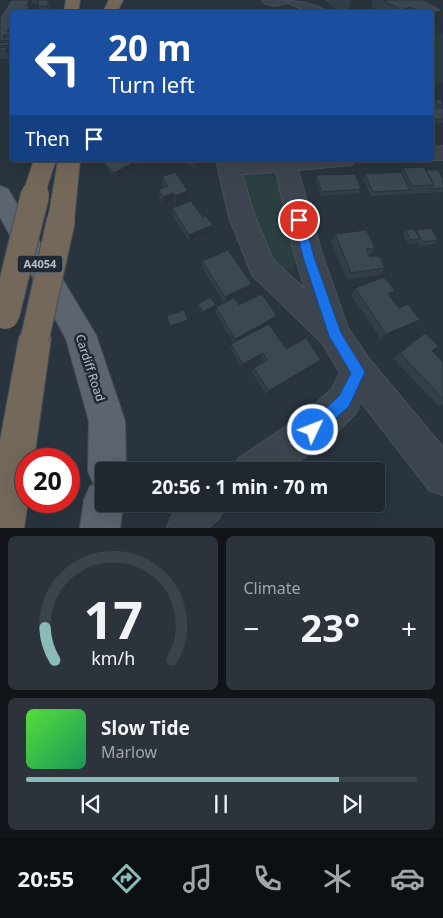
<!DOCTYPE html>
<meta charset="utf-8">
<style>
:root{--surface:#1f272f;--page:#2c333b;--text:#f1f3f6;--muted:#a1a5aa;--line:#3c444b;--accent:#8bbbb9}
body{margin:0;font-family:"Noto Sans",sans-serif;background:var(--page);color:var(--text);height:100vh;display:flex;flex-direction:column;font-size:19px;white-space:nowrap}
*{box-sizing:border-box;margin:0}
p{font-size:16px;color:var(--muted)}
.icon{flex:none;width:28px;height:28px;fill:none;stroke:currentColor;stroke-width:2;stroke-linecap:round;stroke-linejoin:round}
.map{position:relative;height:528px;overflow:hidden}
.side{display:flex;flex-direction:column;gap:8px;padding:8px;background:#11151a;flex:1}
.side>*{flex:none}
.top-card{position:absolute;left:10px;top:10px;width:424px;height:152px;border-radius:5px;box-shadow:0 5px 20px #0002,0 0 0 1px var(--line);background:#1a4fa0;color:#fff;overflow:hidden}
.speed{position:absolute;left:15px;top:448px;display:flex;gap:10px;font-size:25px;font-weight:700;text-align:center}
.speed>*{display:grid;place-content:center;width:65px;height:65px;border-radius:50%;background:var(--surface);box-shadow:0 5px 20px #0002,0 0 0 1px var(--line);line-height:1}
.speed .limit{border:8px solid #d22;background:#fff;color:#111}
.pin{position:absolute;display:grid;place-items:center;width:42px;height:42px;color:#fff;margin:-21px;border:2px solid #fff;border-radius:50%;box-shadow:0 1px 5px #0007}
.me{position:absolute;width:55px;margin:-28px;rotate:47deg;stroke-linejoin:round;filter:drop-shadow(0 0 4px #0008)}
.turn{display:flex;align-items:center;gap:18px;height:105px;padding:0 15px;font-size:22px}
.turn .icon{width:65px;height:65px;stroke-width:2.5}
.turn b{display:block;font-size:35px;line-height:42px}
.then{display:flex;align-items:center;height:48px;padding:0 15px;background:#0003;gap:10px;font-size:19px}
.big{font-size:38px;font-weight:700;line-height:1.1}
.side .card{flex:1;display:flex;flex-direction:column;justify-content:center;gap:8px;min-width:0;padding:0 18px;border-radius:8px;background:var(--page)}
.side .dial{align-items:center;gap:0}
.dial svg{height:130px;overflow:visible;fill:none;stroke:var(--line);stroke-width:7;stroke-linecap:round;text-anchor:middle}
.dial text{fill:var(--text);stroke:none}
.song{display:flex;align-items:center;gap:15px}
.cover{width:60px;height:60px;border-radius:8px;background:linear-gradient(135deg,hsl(110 70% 55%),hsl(150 70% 35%))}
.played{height:5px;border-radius:2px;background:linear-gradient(90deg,var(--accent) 80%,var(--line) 80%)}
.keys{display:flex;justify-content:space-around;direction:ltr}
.heat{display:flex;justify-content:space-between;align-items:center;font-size:28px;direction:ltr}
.side .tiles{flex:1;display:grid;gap:8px;grid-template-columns:1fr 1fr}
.card:last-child{grid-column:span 2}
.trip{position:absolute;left:95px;top:462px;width:290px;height:50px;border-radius:5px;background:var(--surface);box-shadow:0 5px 20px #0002,0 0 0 1px var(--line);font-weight:700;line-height:50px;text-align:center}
.dock{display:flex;height:80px;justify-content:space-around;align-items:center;background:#0c1013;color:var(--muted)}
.dock .icon{width:35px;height:35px}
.dock .current{color:var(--accent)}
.dock b{font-size:22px;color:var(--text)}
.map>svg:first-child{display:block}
</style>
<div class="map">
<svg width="443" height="528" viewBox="0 0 443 528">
<rect width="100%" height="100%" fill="#29343f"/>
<g fill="#2b3f40">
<polygon points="443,33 443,82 431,85 431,34"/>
<polygon points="246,170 269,172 277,181 295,262 293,269 283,269 275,262 247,214 239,176"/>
</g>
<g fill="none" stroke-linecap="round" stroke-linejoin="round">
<defs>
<g id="minor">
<path d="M262 0C281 0 313 0 326 12H310L288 3 274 6 264 3Z"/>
<polygon points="443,146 443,160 426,160 431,160 431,147"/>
<path d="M216 160H355L352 165 298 170 323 257 348 328 370 360 443 447V495L429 490 361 402 356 413 326 443 284 471H233L239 458 300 417 332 389 340 373 323 344 252 275 229 217ZM276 172 295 257 305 289 273 260 255 217 242 174Z"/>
<polygon points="177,504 225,504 219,518 208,528 167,528"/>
</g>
<polygon id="major" points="0,186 8,189 96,335 125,421 126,471 104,471 104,504 123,504 120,528 80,528 84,500 90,486 94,485 88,471 89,421 66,339 0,217"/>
<g id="highway">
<polygon points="66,0 80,0 78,12 64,12"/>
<polygon points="109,0 123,0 117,12 103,12"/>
<polygon points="34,160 56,160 45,193 37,195 29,193 25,187"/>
<polygon points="58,160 80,160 74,220 70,227 61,230 52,227 48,220"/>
<polygon points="35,323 46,327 51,338 34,459 26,459 26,501 28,501 24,528 0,528 0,441 19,338 24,327"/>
</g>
</defs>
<use href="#minor" stroke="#49515b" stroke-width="2"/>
<use href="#major" stroke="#49515b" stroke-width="2"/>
<use href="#highway" stroke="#475059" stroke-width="2"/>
<use href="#minor" fill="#3c454f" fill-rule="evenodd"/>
<use href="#major" fill="#5b646f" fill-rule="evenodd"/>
<use href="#highway" fill="#74685a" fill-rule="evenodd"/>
<defs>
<polyline id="highway-bridge-far1" points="35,196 37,187"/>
<g id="highway-bridge">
<polyline points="5,315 35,195"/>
<polyline points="35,338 61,220"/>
</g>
</defs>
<use href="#highway-bridge-far1" stroke="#475059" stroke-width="23" stroke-linecap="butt"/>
<use href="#highway-bridge" stroke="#475059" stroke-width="30" stroke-linecap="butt"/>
<use href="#highway-bridge-far1" stroke="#74685a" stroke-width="21"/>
<use href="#highway-bridge" stroke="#74685a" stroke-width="28"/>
</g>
<g fill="#333e48">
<polygon points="11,0 31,0 33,7 32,10 33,12 12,12 12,53 10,54 11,55 10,59 1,59 0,61 0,18"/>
<polygon points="31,0 48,0 50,4 50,10 40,10 38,6 38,4 32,4"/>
<polygon points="324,0 423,0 443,10 435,27 431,12 381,12 371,6 369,12 341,12"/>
<polygon points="12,74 12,83 10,83 8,78"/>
<polygon points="435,100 443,103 443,106 442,108 443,109 443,123 431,124 431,104 434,108 435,108 432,105"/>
<polygon points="111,160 143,160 143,162 116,177 106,168 104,163"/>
<polygon points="181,160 208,160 196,169"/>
<polygon points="403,168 426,170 443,178 443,192 371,196 363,178 365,174 401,172"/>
<polygon points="316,175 361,189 359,193 321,196 315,179"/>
<polygon points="162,177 189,199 176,204 174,201 164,205 160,198 158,190 165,187 163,186"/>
<polygon points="172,208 203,217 213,232 190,242 173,216"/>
<polygon points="406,230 415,231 416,230 438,240 434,244 420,246 418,242 417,243 408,244 403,234"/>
<polygon points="335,234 375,248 370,255 369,255 370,257 385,268 380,275 347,279 331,242"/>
<polygon points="202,261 252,284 251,290 235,298 239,305 277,316 275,322 270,325 286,349 317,364 266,395 252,372 254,368 264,362 261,358 242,368 231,349 231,344 234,343 216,313 216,307 224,303 203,269"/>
<polygon points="355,288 395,291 390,297 399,308 420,320 413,325 381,339 351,295"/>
<polygon points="198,304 216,305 216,309 203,315 198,307"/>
<polygon points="425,333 432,351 443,362 443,404 438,406 393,358"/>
</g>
<g fill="#29323b">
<polygon points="30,0 31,0 33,7 32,10 33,12 21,12"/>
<polygon points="351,0 373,0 369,12 348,12"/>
<polygon points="410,7 408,12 401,12 402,10"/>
<polygon points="443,10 435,27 431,28 431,14"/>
<polygon points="12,22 12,36 7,32"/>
<polygon points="10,42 12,48 12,54 8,45"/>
<polygon points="7,47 11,55 10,59 6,50"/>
<polygon points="4,62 6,67 5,70 3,65"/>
<polygon points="1,64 5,72 0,86 0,67"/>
<polygon points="138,160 143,160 143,162 116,177 114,173"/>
<polygon points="196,160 208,160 196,169 195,161"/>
<polygon points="188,191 189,199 176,204 175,196"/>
<polygon points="173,193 174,201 164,205 163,197"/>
<polygon points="213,225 213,232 190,242 189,235"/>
<polygon points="252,284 251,290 225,303 225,297"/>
<polygon points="395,291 390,298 388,294"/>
<polygon points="216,305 216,309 203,315 203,312"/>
<polygon points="277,316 275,322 235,344 235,339"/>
<polygon points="188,320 188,323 171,329 170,326"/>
<polygon points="420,320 413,325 381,339 386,334"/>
<polygon points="263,353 261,358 242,368 243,364"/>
<polygon points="321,360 317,364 266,395 268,391"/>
</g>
<g fill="#3b4854" stroke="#29323b">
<polygon points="11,0 30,0 26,6 30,6 28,9 20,10 27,10 26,12 12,12 12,22 7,32 12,31 12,35 4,35 3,38 12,37 10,40 1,41 1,43 10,42 8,45 0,46 0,18"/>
<rect x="38" y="0" width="10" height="6"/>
<polygon points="387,0 423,0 443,10 431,14 431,12 420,12 410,7 402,10 384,1"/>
<polygon points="7,47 6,50 0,51 0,48"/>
<polygon points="12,74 12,79 8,78"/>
<polygon points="435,100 441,100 443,104 438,105"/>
<polygon points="431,104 434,108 442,108 443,109 443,119 431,119"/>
<polygon points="111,160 138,160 114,173 104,163"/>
<polygon points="424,167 434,185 412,186 403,168"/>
<polygon points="426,170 438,170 443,178 443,188 431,189 434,185"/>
<polygon points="175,172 188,191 175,196 173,193 163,197 158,190 168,186 162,177"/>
<polygon points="401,172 410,190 373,192 365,174"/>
<polygon points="355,174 361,189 322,192 316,175"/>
<polygon points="191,201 203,217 206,216 213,225 189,235 172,208"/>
<polygon points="431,228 438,240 423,242 416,230"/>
<polygon points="414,229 420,239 411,240 406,230"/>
<polygon points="366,230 375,248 366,249 370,257 379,256 385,268 351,273 335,234"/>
<polygon points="228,250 252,284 225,297 202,261"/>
<polygon points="384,277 395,291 388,294 399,308 408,304 420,320 386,334 355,288"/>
<polygon points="262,294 277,316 235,339 216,307 234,298 239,305"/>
<polygon points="210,297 216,305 203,312 198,304"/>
<polygon points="184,310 188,320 170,326 167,316"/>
<polygon points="269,324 286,349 306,338 321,360 268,391 254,368 267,360 263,353 243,364 231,344"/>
<polygon points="425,333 438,346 432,351 443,362 443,399 400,353"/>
</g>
<polygon fill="#1a73e8" stroke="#114b97" points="299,216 304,220 314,257 341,333 365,372 349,406 318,435 313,437 308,435 306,430 308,425 339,396 351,373 329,336 303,257 294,220"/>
<g text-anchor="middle" stroke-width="5" stroke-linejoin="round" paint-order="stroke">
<rect fill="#212a34" stroke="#8b939c" stroke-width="1" x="17.5" y="255.5" width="45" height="17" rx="4"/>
<g font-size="11" font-weight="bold" fill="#b9c0c9">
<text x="40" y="268">A4054</text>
</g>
<g font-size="12" fill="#b9c0c9" stroke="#212a34">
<text transform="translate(90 368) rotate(72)" y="4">Cardiff Road</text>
</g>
</g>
</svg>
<div class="speed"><div class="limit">20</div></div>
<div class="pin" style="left:299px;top:220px;background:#d93025"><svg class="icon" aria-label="arrive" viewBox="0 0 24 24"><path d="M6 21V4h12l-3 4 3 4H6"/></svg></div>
<svg class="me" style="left:313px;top:430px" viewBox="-20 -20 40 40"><circle r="17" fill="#1a73e8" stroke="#fff" stroke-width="3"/><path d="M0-11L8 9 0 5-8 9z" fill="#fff"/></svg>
<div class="trip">20:56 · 1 min · 70 m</div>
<div class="top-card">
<div class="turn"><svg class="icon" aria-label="left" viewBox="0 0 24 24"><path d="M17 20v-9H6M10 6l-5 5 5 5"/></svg><div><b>20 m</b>Turn left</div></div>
<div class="then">Then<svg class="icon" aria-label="arrive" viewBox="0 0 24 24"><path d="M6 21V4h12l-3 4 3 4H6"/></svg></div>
</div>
</div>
<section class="side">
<div class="tiles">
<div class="card dial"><svg viewBox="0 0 100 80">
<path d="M14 69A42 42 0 1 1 86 69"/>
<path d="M14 69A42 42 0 0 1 8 49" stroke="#8bbbb9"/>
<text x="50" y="56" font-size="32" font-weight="700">17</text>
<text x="50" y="72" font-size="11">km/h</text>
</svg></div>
<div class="card"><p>Climate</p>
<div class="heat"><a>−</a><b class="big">23°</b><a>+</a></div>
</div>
<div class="card">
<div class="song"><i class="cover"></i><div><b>Slow Tide</b><p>Marlow</p></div></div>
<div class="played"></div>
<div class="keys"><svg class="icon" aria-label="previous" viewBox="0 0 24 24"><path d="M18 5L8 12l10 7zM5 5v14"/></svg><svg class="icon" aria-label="pause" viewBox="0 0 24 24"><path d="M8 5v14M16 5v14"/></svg><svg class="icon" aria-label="next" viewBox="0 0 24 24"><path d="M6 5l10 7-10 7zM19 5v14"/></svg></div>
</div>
</div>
</section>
<nav class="dock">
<b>20:55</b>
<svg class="icon current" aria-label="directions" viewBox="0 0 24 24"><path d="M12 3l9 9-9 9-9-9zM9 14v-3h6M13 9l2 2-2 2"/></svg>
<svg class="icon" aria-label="music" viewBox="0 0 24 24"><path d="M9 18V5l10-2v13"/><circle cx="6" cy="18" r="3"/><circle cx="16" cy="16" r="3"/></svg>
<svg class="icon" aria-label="phone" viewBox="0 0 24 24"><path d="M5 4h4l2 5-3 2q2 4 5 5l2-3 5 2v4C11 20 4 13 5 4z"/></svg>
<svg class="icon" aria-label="climate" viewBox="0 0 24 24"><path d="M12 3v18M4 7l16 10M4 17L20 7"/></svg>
<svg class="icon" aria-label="car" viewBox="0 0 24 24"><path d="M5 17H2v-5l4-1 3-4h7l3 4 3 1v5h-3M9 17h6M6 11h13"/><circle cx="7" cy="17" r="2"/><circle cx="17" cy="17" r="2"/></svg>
</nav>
